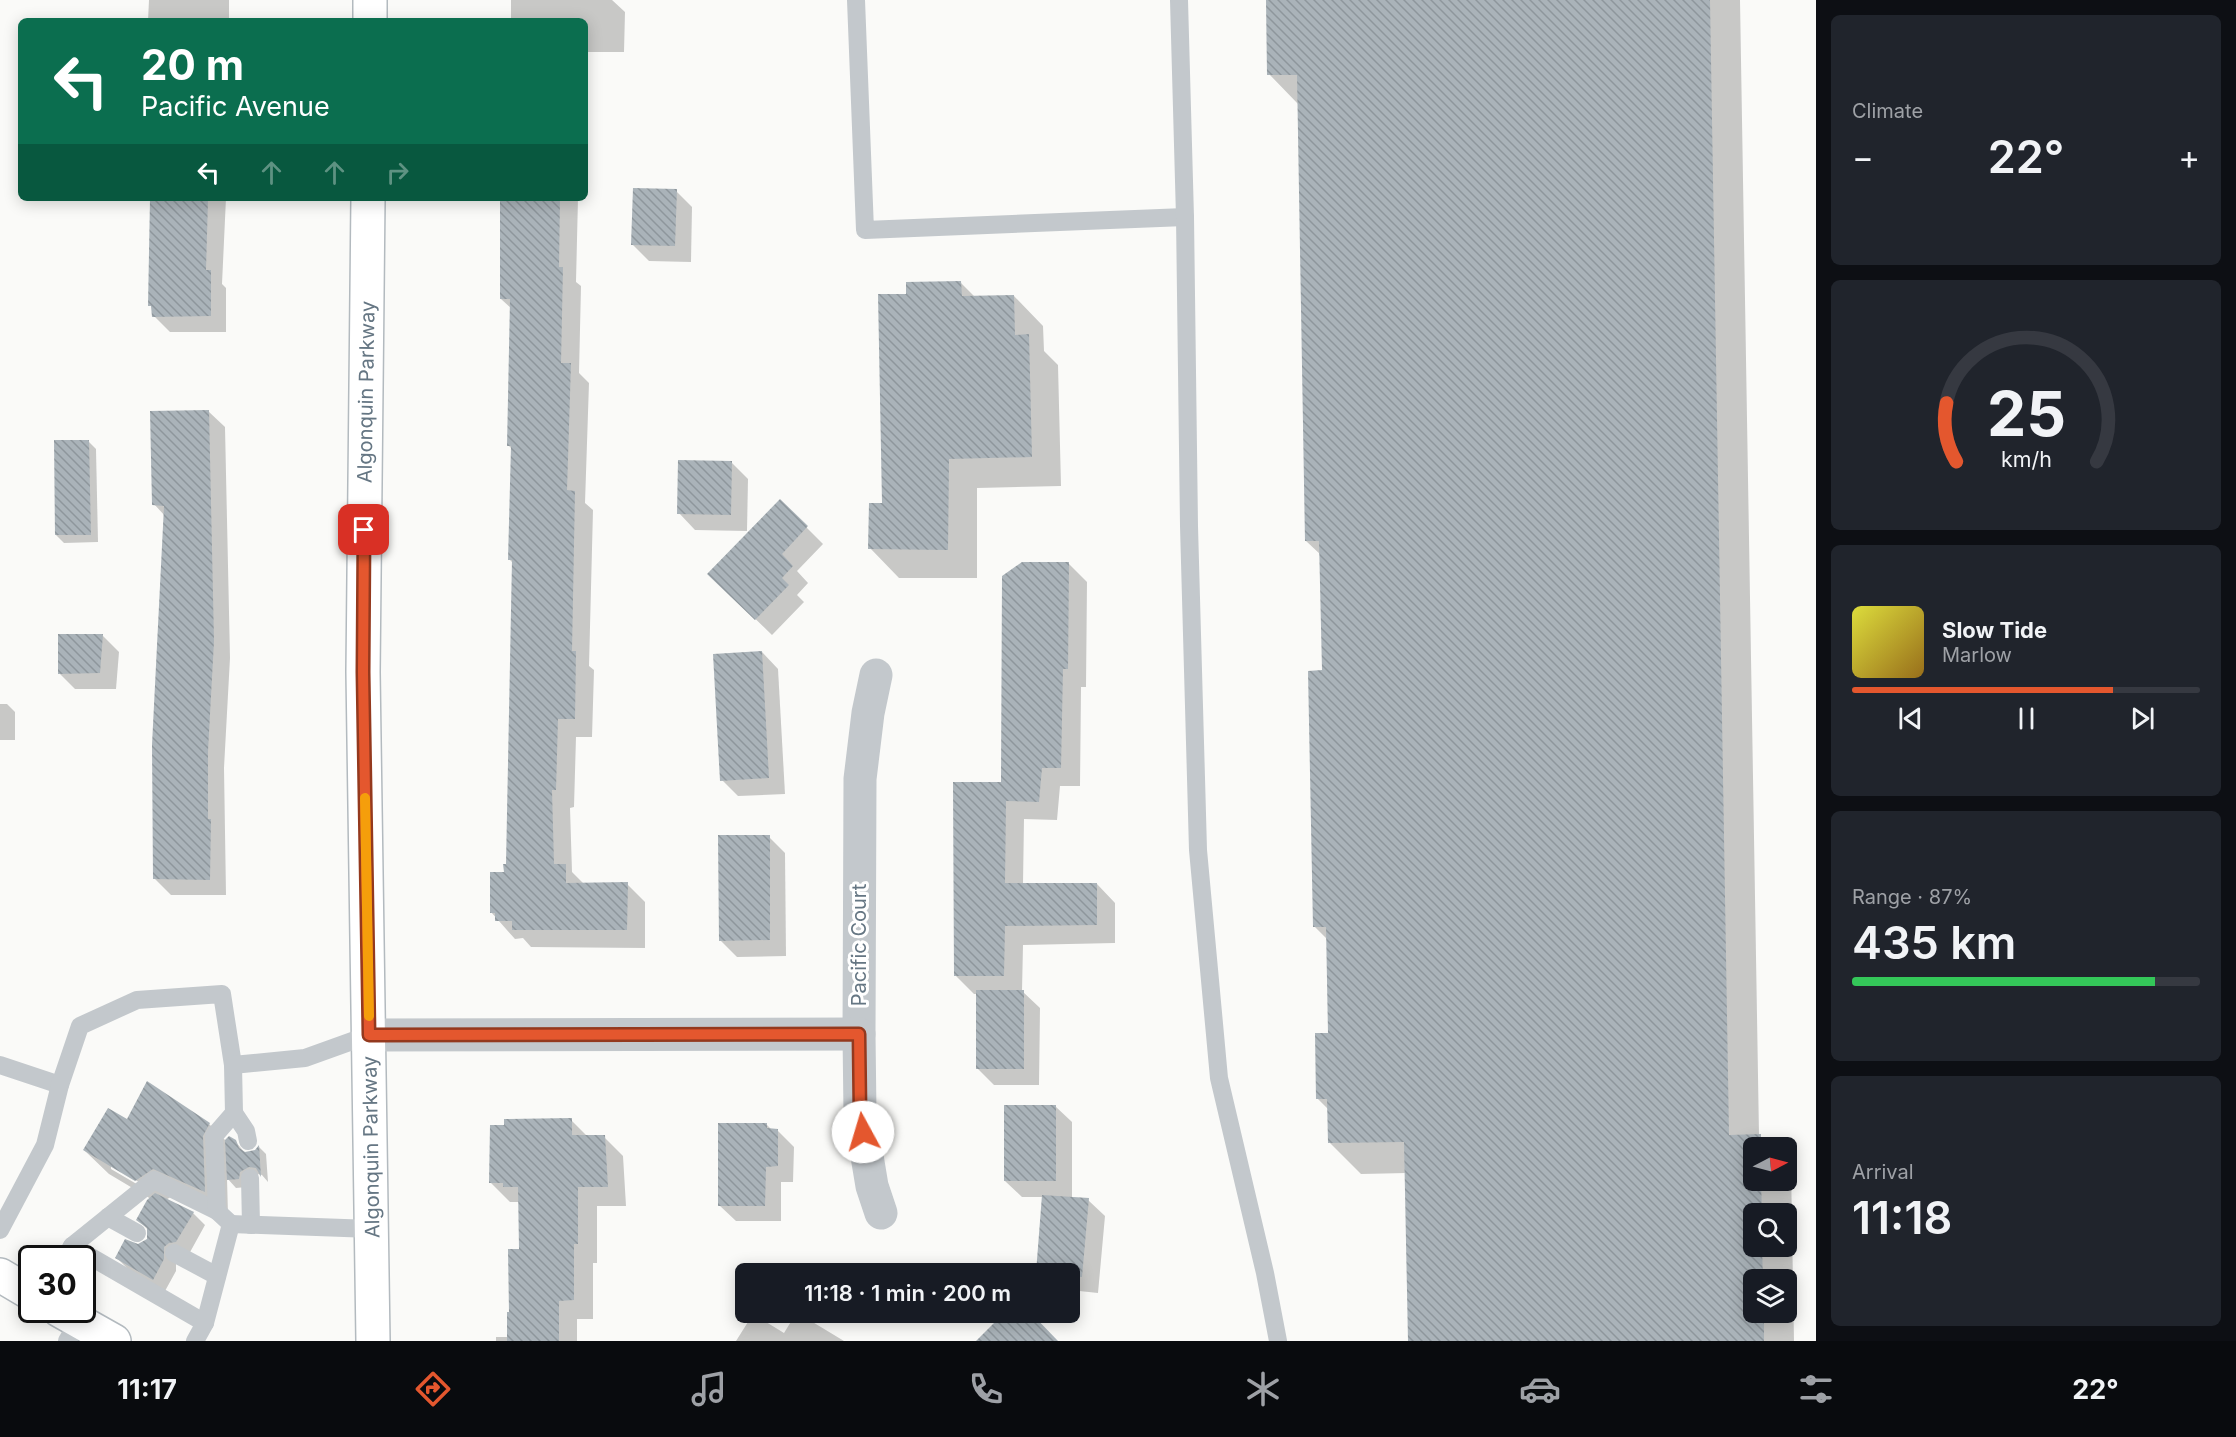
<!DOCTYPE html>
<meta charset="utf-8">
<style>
:root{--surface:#171b24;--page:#20242c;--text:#f1f3f6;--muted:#9ea1a6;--line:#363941;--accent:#e4572e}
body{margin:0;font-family:Inter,sans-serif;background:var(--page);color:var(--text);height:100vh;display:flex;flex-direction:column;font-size:22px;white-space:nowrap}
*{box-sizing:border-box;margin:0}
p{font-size:20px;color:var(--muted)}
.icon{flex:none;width:33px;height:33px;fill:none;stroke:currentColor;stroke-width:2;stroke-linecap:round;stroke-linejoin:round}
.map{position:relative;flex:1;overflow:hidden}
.side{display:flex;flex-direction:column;gap:15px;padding:15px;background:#0d0f14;width:420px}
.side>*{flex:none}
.hud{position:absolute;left:18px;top:18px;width:570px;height:183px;border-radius:9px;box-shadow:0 3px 15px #0003;background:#0b6e4f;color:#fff;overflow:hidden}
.needle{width:39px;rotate:84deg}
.fabs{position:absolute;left:1743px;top:1137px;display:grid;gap:12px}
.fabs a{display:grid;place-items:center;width:54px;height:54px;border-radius:9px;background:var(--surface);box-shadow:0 3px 15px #0003;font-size:30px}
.speed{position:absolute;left:18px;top:1245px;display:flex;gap:12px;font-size:30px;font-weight:700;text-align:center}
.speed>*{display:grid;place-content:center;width:78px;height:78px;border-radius:50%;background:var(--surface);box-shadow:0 3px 15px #0003;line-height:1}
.speed .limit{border:3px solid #111;border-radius:9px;background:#fff;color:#111}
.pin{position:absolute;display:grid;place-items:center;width:51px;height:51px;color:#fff;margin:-26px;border-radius:12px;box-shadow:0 3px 9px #0006}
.me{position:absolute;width:66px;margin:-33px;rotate:354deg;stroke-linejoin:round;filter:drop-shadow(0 0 4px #0008)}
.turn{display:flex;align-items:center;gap:21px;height:126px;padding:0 24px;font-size:27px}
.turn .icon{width:78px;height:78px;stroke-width:2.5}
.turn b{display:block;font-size:42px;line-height:51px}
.lanes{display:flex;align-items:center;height:57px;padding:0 24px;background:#0003;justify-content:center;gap:30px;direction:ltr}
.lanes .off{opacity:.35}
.big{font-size:45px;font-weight:600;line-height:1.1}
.side .widget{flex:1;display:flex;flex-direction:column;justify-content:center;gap:9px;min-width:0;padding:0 21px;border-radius:9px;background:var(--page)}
.side .dial{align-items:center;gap:0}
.dial svg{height:156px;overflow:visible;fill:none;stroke:var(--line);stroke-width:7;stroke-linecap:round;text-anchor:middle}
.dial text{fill:var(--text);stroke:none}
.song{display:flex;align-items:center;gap:18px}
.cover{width:72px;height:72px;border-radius:9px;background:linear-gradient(135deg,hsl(60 70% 55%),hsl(40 70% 35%))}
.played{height:6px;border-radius:3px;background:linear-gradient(90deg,var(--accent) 75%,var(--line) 75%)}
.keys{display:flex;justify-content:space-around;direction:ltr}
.heat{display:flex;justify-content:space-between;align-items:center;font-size:33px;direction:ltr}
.charge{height:9px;border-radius:4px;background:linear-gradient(90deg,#34c759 87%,var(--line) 0)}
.trip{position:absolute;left:735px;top:1263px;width:345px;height:60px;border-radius:9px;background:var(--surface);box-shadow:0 3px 15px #0003;font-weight:600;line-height:60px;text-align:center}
.menu{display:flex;height:96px;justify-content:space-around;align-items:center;background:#090b0e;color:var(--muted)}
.menu .icon{width:42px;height:42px}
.menu .selected{color:var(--accent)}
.menu b{font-size:27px;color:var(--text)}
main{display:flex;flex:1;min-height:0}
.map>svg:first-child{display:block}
</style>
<main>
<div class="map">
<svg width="1816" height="1341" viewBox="0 0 1816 1341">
<defs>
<pattern id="building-back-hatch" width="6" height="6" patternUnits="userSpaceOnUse" patternTransform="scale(1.5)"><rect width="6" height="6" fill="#aab3b9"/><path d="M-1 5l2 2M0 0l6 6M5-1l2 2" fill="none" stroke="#8e969c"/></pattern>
</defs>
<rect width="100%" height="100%" fill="#fafaf8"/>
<g fill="#0003" fill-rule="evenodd">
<polygon points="149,0 229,0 229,21 148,21"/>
<polygon points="511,0 612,0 625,12 624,52 585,52 585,21 511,21"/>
<path d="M1268 0H1740L1759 1135 1772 1148H1754V1180H1786V1162L1791 1167 1794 1341H1410L1407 1173 1361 1174 1330 1143 1329 1110 1317 1098 1329 1034 1328 940 1314 926 1323 672 1321 555 1306 541 1299 105 1269 74ZM1754 1214H1786V1246H1754ZM1754 1280H1786V1312H1754Z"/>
<polygon points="676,191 692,207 691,262 649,261 633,245"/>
<polygon points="154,198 226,198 222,284 226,288 226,332 170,332 154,316 153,308 150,305"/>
<polygon points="500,198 578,198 576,282 581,286 579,373 589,383 585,503 593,510 589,666 594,670 592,737 576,737 574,807 570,808 572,872 584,884 627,884 645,902 645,948 531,947 523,938 515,939 491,912 508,865 513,563 510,560 512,449 508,445 512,309 501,299"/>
<polygon points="961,283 975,297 1014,296 1043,326 1044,351 1058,365 1061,486 977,488 977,578 899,578 870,548 884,504 908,295"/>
<polygon points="208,411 225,427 230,658 224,768 226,895 171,895 155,879 165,516 154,504"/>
<polygon points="88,441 96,449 98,542 64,543 56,535"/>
<polygon points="732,463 748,479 747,531 695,530 679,513"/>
<polygon points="780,501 823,544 797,571 808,583 797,595 804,602 772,635 709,574"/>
<polygon points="1069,564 1087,582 1086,687 1081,687 1080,786 1060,786 1057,820 1024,819 1023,884 1097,884 1115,903 1115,943 1023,945 1022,991 1040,1008 1039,1085 994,1085 977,1068 978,994 974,994 955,975 1003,784"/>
<polygon points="102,635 119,652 116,689 75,689 59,673"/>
<polygon points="762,652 778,669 785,794 738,796 722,780"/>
<polygon points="0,704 7,704 15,712 15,740 0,740"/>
<polygon points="769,837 785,853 786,956 737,957 720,940"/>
<path d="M148 1084 209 1124 226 1141H235L245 1153 256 1151 259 1147 266 1154 268 1182 262 1175 258 1174 246 1187 236 1188 227 1178 228 1215 178 1192 166 1200 193 1213 205 1225 189 1254 176 1260V1271L165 1291 129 1270 117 1258 148 1240V1230L138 1219 151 1199 109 1174 84 1150 128 1121ZM111 1165 142 1184 140 1186 111 1169Z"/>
<polygon points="1055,1106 1072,1122 1072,1198 1088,1200 1105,1216 1098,1293 1070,1290 1070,1274 1037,1273 1043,1197 1022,1197 1005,1181"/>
<polygon points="571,1120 588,1137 604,1137 623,1156 626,1206 597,1206 597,1263 593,1263 593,1319 577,1319 577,1341 496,1341 496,1337 508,1337 521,1250 520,1202 510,1202 491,1183"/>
<polygon points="767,1125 772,1130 777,1130 794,1147 793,1182 781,1182 781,1221 736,1221 719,1205"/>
<polygon points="753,1314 784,1333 792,1320 796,1322 801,1315 844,1341 736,1341"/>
</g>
<g fill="url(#building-back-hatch)">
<polygon points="1266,0 1710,0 1729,1135 1761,1134 1761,1148 1754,1148 1754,1180 1761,1180 1762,1214 1754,1214 1754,1246 1762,1246 1763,1280 1754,1280 1754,1312 1764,1312 1764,1341 1408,1341 1404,1142 1328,1143 1327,1099 1316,1099 1315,1033 1328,1033 1326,927 1313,927 1308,671 1322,670 1319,541 1305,541 1297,75 1267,75"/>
<polygon points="633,188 677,189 675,246 631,245"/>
<polygon points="500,198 560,198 559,267 563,267 561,363 571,363 567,490 575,491 572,651 576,651 575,719 558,719 556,790 552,790 554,864 566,864 566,883 628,882 627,930 512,930 512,921 495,921 495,913 490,913 490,872 504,872 503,864 506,864 512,560 508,560 511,446 507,446 510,299 500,299"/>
<polygon points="150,199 208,200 206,270 211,270 211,316 152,317 151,306 148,306"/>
<polygon points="961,281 962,296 1014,295 1015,335 1029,334 1032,457 949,459 948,550 868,549 869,503 882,503 878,294 906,294 906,282"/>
<polygon points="209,410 214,641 208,751 208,819 211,819 210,880 153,879 152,745 164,506 152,505 150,411"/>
<polygon points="54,440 89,440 91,535 55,535"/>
<polygon points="678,460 732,461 731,515 677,514"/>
<polygon points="780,499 808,526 782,554 793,566 782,578 789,585 755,620 707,574"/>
<polygon points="1022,562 1069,562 1068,669 1063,669 1061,768 1042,768 1039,802 1006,801 1005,883 1097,883 1097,925 1005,926 1004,976 954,976 953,782 1001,782 1002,576"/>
<polygon points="58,634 103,634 100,673 58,674"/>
<polygon points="762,651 769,778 720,781 713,654"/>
<polygon points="718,835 770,835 770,940 719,941"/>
<rect x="976" y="990" width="48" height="79"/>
<polygon points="147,1081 210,1123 203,1136 205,1192 153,1169 135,1181 83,1150 108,1108 127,1119"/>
<rect x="1004" y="1105" width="52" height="76"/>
<polygon points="572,1118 572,1135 605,1135 608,1187 578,1187 578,1244 574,1244 574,1300 559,1301 559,1341 507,1341 507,1312 509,1312 508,1249 519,1249 518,1187 503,1187 503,1183 489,1183 490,1125 504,1125 504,1119"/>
<polygon points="718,1123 767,1123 767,1128 778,1129 778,1166 766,1167 765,1206 718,1206"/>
<polygon points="229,1136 236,1140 239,1148 245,1152 255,1150 259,1145 261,1177 256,1168 249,1167 240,1172 239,1179 227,1180 225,1140"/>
<polygon points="155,1193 194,1212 176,1242 169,1243 164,1247 164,1259 153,1280 115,1258 125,1239 138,1244 147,1239 147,1228 136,1220 147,1200"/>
<polygon points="1042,1195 1089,1198 1082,1277 1070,1276 1070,1274 1036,1273"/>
<polygon points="1005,1312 1030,1312 1058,1341 976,1341"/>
</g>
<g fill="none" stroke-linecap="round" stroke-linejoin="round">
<defs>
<g id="secondary">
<polyline points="370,21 370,0"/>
<polyline points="368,198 363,672 373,1341"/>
<polyline points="0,1275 32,1294"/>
<polyline points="59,1310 114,1341"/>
</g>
</defs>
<use href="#secondary" stroke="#b3babf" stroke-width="36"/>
<g stroke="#c3c8cc" stroke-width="18">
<polyline points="856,0 865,230 1185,217"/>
<polyline points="1179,0 1185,217 1189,526 1198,850 1219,1078 1265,1273 1278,1341"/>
<polyline points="0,1065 60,1085"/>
<polyline points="234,1113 246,1131 248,1141"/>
<polyline points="250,1178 251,1225"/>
<polyline points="108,1217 137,1233"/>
<polyline points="231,1224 372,1229"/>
<polyline points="0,1230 45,1145 60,1085 80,1026 137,1000 222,994 233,1065"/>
<polyline points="72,1246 205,1323"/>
<polyline points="174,1253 217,1276"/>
<polyline points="65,1258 72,1246 154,1180 217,1211"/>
<polyline points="67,1341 79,1321"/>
<polyline points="195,1341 205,1323 231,1224 217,1211 214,1136 234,1113 233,1065 305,1058 369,1035"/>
</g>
<g stroke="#c3c8cc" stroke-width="33">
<polyline points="876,675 868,713 860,779 859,1034 860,1114 872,1186 881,1213"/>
<polyline points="369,1035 859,1034"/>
</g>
<use href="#secondary" stroke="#fff" stroke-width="33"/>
</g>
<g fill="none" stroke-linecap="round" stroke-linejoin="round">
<defs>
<polyline id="route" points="364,530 363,672 369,1035 859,1034 860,1114 863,1132"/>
</defs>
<use href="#route" stroke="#94391e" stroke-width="15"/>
<use href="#route" stroke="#e4572e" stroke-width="10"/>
<polyline stroke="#f59e0b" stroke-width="10" points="365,798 369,1016"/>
</g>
<g text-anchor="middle" stroke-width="6" stroke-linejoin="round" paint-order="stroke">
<g font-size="20" fill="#657683" stroke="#fff">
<text transform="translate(366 392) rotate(-89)" y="7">Algonquin Parkway</text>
<text transform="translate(859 945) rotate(-90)" y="7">Pacific Court</text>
<text transform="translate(371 1147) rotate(-91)" y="7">Algonquin Parkway</text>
</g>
</g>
</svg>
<div class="fabs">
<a><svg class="needle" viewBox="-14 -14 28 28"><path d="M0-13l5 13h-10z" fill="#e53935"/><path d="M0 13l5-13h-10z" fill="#9ea1a6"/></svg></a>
<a><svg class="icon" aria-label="search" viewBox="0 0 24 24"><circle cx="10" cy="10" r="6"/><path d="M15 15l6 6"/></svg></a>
<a><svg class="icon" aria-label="layers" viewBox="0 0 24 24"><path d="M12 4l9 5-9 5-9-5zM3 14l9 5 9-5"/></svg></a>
</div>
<div class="speed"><div class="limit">30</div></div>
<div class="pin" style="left:364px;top:530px;background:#d93025"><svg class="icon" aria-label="arrive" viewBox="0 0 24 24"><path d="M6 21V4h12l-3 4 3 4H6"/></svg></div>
<svg class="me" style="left:863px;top:1132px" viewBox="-20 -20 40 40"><circle r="19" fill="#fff"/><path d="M0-13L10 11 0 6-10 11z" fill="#e4572e"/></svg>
<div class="trip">11:18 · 1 min · 200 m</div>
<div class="hud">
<div class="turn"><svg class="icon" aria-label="left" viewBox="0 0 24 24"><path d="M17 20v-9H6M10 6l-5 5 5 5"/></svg><div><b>20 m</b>Pacific Avenue</div></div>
<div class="lanes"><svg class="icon" aria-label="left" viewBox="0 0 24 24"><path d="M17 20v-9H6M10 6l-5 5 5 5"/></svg><svg class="icon off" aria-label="ahead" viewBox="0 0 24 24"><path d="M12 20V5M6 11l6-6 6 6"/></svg><svg class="icon off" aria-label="ahead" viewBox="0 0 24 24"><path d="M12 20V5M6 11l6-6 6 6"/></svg><svg class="icon off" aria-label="right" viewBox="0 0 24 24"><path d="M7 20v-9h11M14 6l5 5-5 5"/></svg></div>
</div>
</div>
<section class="side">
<div class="widget"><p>Climate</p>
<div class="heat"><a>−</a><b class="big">22°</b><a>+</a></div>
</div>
<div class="widget dial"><svg viewBox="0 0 100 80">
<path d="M14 69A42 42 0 1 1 86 69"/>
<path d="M14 69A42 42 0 0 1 9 39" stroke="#e4572e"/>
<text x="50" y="56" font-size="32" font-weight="700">25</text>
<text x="50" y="72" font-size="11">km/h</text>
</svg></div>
<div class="widget">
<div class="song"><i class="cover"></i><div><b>Slow Tide</b><p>Marlow</p></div></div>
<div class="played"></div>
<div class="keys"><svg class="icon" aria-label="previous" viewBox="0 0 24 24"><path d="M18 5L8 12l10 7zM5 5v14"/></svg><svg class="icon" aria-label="pause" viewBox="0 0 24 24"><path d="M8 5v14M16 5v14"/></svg><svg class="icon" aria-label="next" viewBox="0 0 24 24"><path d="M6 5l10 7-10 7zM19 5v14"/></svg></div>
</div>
<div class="widget"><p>Range · 87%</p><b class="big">435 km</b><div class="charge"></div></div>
<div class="widget"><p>Arrival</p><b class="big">11:18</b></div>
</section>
</main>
<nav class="menu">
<b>11:17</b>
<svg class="icon selected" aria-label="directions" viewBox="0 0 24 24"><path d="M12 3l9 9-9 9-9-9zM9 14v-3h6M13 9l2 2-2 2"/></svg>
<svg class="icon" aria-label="music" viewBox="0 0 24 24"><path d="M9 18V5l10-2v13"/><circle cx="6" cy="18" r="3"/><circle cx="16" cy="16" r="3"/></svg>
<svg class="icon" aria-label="phone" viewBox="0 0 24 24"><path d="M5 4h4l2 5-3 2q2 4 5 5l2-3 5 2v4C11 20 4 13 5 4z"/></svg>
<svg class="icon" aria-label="climate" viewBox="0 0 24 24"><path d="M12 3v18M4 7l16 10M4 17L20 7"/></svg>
<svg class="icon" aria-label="car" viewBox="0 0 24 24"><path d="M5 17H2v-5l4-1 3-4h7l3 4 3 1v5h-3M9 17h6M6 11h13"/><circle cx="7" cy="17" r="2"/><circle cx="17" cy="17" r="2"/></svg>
<svg class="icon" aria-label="filters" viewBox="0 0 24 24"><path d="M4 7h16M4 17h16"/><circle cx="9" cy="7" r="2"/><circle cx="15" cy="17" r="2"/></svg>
<b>22°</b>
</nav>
